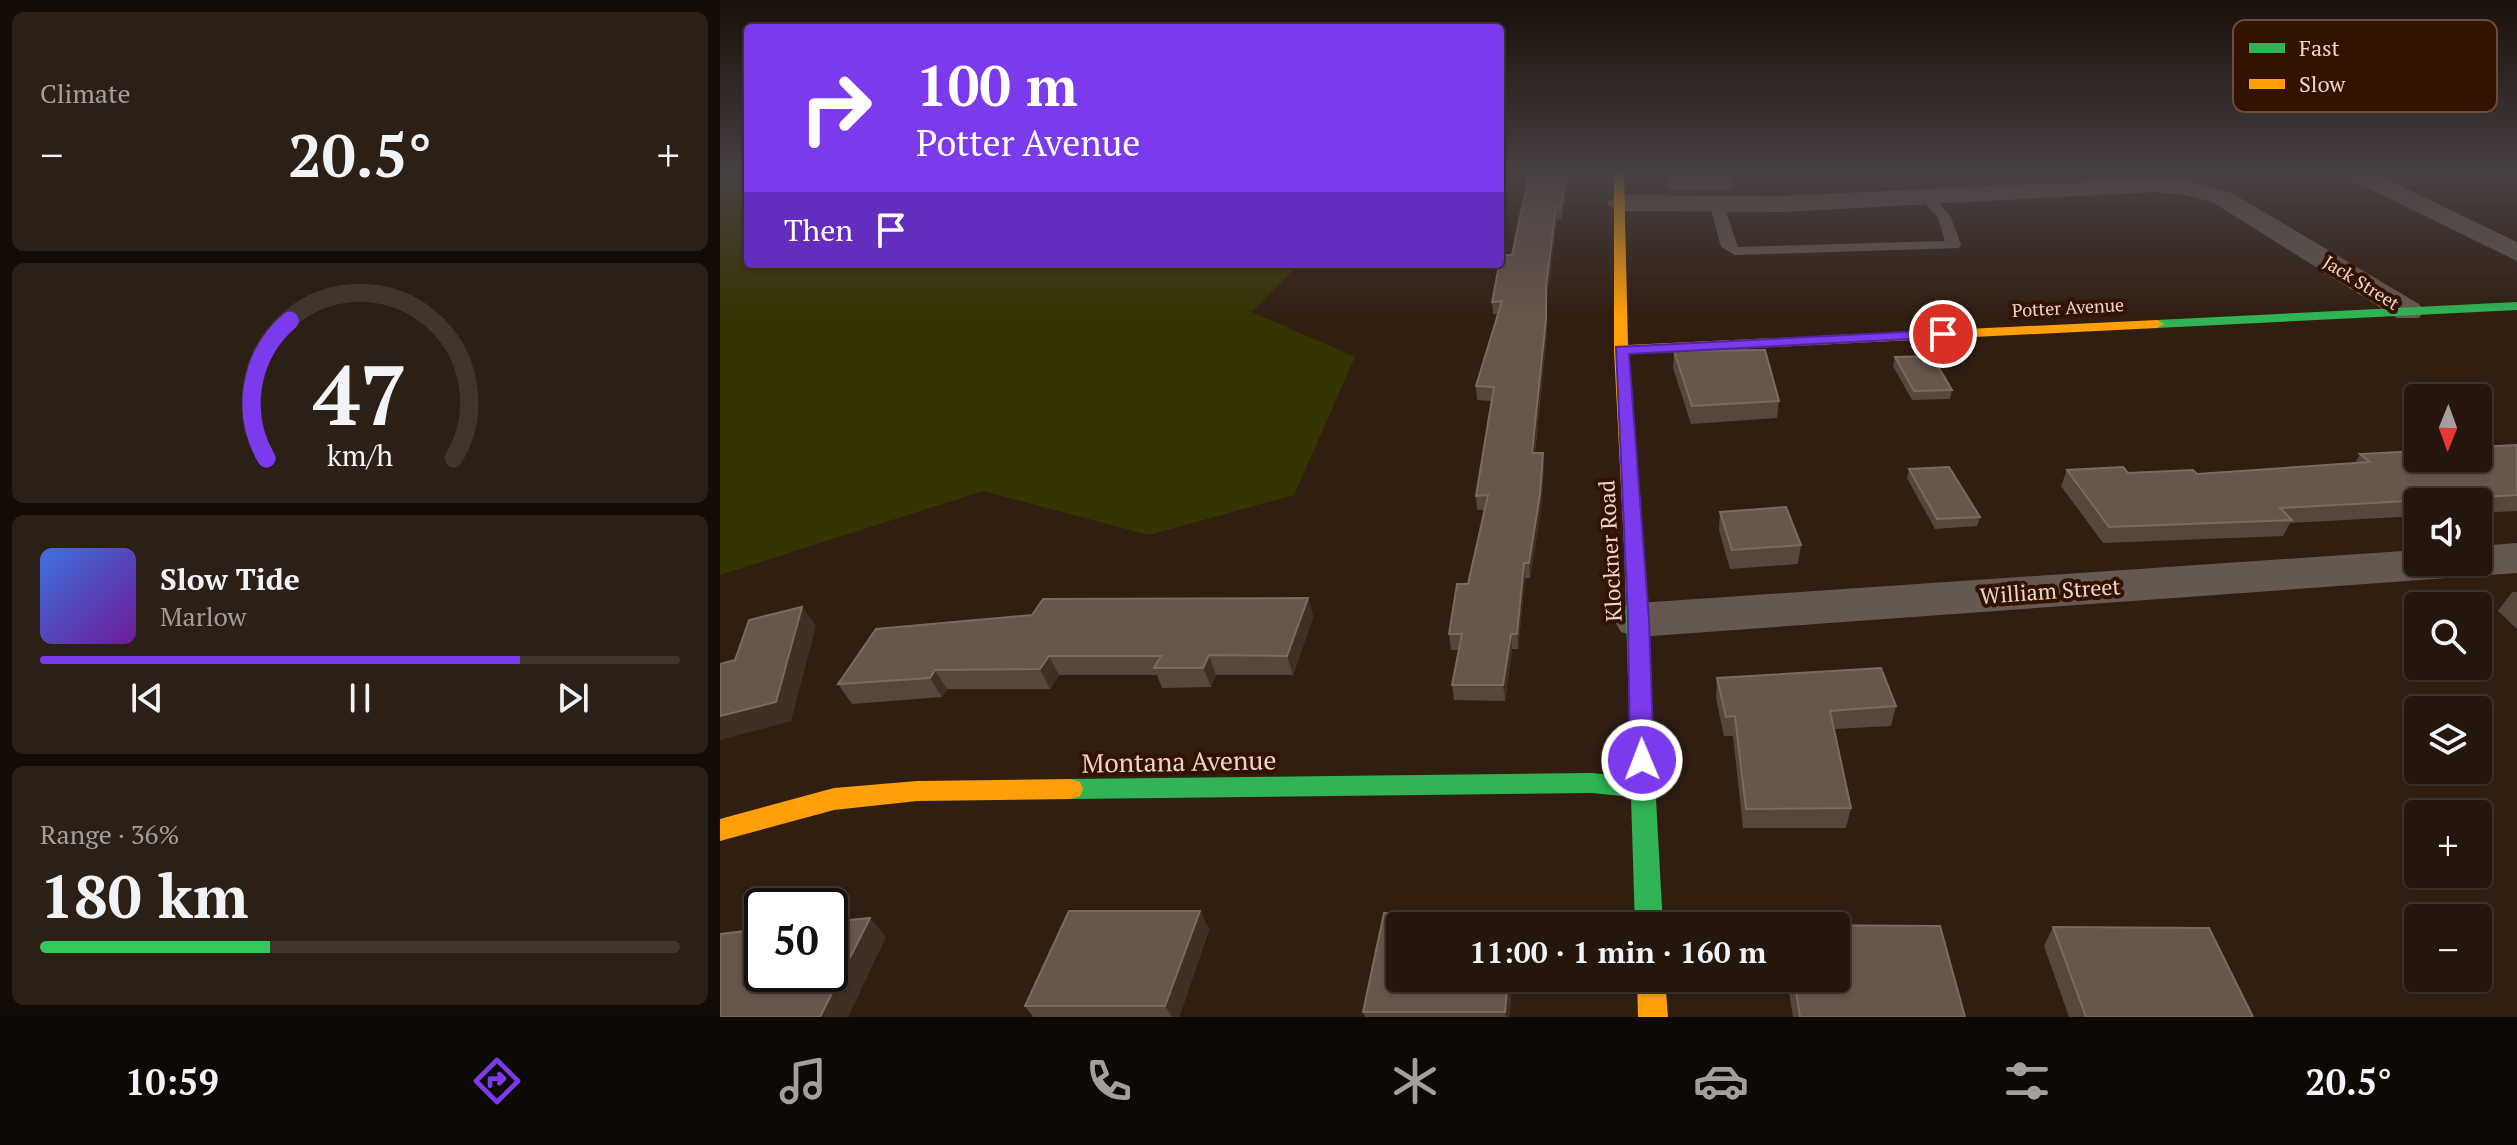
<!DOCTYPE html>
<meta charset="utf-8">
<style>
:root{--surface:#24160d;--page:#2c1f16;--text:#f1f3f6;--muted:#a39f9d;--line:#41352e;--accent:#7c3aed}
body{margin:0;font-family:"PT Serif",serif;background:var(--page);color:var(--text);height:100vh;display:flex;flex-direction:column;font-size:30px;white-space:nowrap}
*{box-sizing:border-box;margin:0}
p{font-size:26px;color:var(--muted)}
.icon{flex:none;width:44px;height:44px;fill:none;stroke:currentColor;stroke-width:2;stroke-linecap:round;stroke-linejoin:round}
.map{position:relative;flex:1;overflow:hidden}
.details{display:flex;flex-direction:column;gap:12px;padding:12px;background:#140c07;width:720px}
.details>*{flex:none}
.top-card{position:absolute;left:24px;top:24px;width:760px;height:244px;border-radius:8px;box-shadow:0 2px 6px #0004,0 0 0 2px var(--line);background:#7c3aed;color:#fff;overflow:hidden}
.needle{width:52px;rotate:181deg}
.fabs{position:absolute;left:1684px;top:384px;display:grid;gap:16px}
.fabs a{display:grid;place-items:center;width:88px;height:88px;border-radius:8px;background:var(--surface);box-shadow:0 2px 6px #0004,0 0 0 2px var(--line);font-size:40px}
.speed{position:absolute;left:24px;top:888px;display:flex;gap:16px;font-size:40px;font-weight:700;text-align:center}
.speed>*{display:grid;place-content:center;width:104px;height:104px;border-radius:50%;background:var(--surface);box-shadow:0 2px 6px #0004,0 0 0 2px var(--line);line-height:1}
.speed .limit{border:4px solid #111;border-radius:12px;background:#fff;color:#111}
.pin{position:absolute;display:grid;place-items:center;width:68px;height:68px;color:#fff;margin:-34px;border:4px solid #fff;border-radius:50%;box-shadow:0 2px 8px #0007}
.me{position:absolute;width:88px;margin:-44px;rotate:359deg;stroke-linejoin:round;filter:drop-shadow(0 0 6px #0008)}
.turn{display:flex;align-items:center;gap:28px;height:168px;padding:0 40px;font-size:36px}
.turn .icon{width:104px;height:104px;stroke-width:2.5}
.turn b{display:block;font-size:56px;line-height:68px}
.then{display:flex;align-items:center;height:76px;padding:0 40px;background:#0003;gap:16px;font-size:30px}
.big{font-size:60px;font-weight:600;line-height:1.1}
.details .tile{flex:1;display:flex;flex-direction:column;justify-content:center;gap:12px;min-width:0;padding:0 28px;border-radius:12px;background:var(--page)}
.details .dial{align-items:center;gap:0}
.dial svg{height:208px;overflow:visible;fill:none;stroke:var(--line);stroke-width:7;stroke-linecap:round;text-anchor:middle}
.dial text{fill:var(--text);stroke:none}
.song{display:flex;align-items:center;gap:24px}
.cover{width:96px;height:96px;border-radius:12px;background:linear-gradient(135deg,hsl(220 70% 55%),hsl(280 70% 35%))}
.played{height:8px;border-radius:4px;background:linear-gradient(90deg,var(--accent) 75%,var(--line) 75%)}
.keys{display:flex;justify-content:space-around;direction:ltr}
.heat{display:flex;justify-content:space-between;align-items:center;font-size:44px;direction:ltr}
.charge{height:12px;border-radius:6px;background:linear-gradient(90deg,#34c759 36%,var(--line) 0)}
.trip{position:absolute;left:666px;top:912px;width:464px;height:80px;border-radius:8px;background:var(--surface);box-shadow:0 2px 6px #0004,0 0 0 2px var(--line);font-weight:600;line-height:80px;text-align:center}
.menu{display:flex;height:128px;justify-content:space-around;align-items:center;background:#0e0905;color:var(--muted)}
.menu .icon{width:56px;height:56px}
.menu .selected{color:var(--accent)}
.menu b{font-size:36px;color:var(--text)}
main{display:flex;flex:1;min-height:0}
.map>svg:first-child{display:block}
</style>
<main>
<section class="details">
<div class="tile"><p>Climate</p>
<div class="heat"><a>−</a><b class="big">20.5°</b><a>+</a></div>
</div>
<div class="tile dial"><svg viewBox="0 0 100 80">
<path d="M14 69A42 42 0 1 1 86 69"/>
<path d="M14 69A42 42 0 0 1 23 16" stroke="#7c3aed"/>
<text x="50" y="56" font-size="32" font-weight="700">47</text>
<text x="50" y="72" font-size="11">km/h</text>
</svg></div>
<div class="tile">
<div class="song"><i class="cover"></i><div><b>Slow Tide</b><p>Marlow</p></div></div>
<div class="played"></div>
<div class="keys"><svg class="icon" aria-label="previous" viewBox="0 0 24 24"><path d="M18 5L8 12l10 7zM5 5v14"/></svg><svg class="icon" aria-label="pause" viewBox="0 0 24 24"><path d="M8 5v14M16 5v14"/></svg><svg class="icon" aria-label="next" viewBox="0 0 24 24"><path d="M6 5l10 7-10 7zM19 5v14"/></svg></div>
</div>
<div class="tile"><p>Range · 36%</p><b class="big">180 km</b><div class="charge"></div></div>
</section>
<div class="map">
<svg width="1797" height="1017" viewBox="0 0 1797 1017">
<rect width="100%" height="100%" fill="#301e11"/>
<polygon fill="#343502" points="0,174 28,174 28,264 579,264 532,312 635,357 574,495 429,535 263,491 0,575"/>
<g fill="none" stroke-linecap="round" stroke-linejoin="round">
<polygon fill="#655850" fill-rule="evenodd" points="1201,194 1211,194 1231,217 1241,245 1239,248 1015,255 1001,247 990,205 997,201 1004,205 1018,247 1225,241 1218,218 1199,197"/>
<g fill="#655850" fill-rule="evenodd">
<polygon points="1625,174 1656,174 1797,242 1797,261 1629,179"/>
<polygon points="1434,178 1468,181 1512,193 1699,304 1704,311 1699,318 1677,318 1494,203 1466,195 1434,192 1061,212 899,211 886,203 899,195 1061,196"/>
<polygon points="1797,543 1797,573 918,637 901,632 894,620 901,608 918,603 1698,550 1698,562 1758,562 1758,546"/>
</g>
<g fill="#30b455" fill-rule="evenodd">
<polygon points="1797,302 1797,310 1437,328 1430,324 1437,320"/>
<polygon points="913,539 922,545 943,926 915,926 911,797 872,793 351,799 342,796 339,789 342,782 351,779 872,773 911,777 904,545"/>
</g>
<g fill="#ff9f0a" fill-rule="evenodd">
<polygon points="894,174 904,174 908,345 1437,320 1444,324 1437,328 908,354 922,545 913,551 906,549 904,545 894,350"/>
<polygon points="351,779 360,782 363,789 360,796 351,799 197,801 114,810 0,841 0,819 114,788 197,781"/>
<polygon points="917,978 945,978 948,1017 918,1017"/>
</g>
</g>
<g fill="#56473c">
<polygon points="849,174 842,219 837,219 827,299 827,332 815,453 823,453 824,467 821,509 810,578 805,578 798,649 792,649 785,701 734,700 732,685 739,650 731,650 729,634 748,584 765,510 757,510 756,496 772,401 757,400 756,386 778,314 773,314 772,302"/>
<polygon points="947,174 1013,174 1012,191 948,191"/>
<polygon points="954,351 1059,401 1057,418 971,424 953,368"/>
<polygon points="1175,357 1232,390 1230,399 1192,400 1173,366"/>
<polygon points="1797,445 1797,511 1758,513 1758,502 1698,502 1698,516 1570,523 1563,536 1383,543 1341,486 1347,470 1477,474 1635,463 1640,454"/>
<polygon points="1189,469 1260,517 1257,526 1215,529 1187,478"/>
<polygon points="1000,512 1081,545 1078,564 1010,569 999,530"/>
<polygon points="1792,592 1797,592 1797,629 1778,611"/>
<polygon points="588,598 593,617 573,675 496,675 491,687 442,688 437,675 339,675 330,689 227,689 222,697 132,704 118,684"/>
<polygon points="997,678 1176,706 1171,726 1114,729 1131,808 1126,828 1023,828 1013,736 1004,736 996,698"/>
<polygon points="480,911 489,930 459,1017 313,1017 305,1006"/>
<polygon points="720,914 721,922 793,978 789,1017 645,1017 643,1012"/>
<polygon points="1333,927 1533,1017 1349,1017 1324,946"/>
<polygon points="1067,978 1116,978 1245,1017 1073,1017"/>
</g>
<g fill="#403024">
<polygon points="847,174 849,174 842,219 841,208"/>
<polygon points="836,208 837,219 827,299 827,332 813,468 812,453 826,286"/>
<polygon points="823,453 824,467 821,509 810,578 809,563"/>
<polygon points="804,563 805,578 798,649 797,634"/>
<polygon points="588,598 593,617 573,675 567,656"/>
<polygon points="82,607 96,626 71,721 0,740 0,716"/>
<polygon points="791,634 792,649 785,701 783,685"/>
<polygon points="489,655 496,675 491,687 483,668"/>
<polygon points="329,656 339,675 330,689 320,669"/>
<polygon points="215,670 227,689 222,697 210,678"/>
<polygon points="480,911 489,930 459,1017 452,1017 445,1006"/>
<polygon points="150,918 166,937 128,1017 100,1017"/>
<polygon points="788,978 793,978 789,1017 786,1017 785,1012"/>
</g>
<g fill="#66564b" stroke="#7b6a5e" stroke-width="2">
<polygon points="809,174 847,174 841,208 836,208 826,286 826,319 812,453 823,453 820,494 809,563 804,563 797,634 791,634 783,685 732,685 742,634 729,634 737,584 748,584 768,495 756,496 774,387 756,386 782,301 772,302 781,255 792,255"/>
<polygon points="1045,350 1059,401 972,406 954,351"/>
<polygon points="1212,356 1232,390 1194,391 1175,357"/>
<polygon points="1797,445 1797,495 1560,508 1572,520 1389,527 1347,470 1403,467 1408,473 1473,470 1477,474 1650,462 1640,454 1698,451 1698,458 1758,458 1758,447"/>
<polygon points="1229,467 1260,517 1217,519 1189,469"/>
<polygon points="1066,507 1081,545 1012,550 1000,512"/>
<polygon points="588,598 567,656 489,655 483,668 434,668 441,656 329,656 320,669 215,670 210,678 118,684 156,629 312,615 323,599"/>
<polygon points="82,607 56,702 0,716 0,664 15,660 29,620"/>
<polygon points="1161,668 1176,706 1110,711 1131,808 1026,809 1015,716 1006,717 997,678"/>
<polygon points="349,911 480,911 445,1006 305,1006"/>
<polygon points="664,913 720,914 719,922 794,922 793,926 680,926 680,978 788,978 785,1012 643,1012"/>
<polygon points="150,918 100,1017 0,1017 0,934 42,929 42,974 110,974 110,922"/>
<polygon points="1066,925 1220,926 1245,1017 1080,1017 1074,978 1116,978 1116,926"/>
<polygon points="1333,927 1489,928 1533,1017 1366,1017"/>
</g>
<linearGradient id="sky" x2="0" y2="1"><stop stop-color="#1a1009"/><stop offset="0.55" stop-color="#484143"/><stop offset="1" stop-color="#484143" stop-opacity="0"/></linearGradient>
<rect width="1797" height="316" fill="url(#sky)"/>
<polygon fill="#7c3aed" stroke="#51269a" stroke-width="2" points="1223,330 1228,331 1228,337 909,354 929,620 934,760 930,767 922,770 913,767 910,760 908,620 896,347"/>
<g text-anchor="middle" stroke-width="8" stroke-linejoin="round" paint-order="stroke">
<g font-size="18" fill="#ecd5c8" stroke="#331300">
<text transform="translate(1641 283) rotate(32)" y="6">Jack Street</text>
<text transform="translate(1348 308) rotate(-3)" y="6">Potter Avenue</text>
</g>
<g font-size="22" fill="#ecd5c8" stroke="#331300">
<text transform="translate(890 551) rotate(-93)" y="8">Klockner Road</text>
<text transform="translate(1330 591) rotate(-4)" y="8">William Street</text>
</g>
<g font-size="26" fill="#ecd5c8" stroke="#331300">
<text transform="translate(459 762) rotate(-1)" y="9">Montana Avenue</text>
</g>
</g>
<rect x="1513" y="20" width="264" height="92" rx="12" fill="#331300" stroke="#6a4d3c" stroke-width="2"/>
<rect x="1529" y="43" width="36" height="10" fill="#30b455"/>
<rect x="1529" y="79" width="36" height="10" fill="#ff9f0a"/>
<g font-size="22" fill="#ecd5c8">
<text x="1579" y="56">Fast</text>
<text x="1579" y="92">Slow</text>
</g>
</svg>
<div class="fabs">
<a><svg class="needle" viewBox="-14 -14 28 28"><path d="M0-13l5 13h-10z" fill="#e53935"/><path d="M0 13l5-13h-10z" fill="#a39f9d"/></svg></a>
<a><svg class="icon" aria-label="sound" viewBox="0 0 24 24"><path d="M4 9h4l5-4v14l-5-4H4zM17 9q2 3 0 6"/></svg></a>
<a><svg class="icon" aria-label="search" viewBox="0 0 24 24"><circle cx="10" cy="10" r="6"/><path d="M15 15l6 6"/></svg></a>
<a><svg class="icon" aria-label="layers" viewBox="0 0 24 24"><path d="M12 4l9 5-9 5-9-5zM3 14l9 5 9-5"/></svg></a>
<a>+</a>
<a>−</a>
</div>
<div class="speed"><div class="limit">50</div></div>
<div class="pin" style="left:1223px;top:334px;background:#d93025"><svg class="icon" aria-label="arrive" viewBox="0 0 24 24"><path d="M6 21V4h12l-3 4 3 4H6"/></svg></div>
<svg class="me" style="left:922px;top:760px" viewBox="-20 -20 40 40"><circle r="17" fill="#7c3aed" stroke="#fff" stroke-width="3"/><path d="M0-11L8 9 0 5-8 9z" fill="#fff"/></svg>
<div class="trip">11:00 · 1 min · 160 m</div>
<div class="top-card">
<div class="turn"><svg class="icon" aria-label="right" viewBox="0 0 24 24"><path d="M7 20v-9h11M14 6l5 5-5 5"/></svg><div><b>100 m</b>Potter Avenue</div></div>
<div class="then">Then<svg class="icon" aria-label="arrive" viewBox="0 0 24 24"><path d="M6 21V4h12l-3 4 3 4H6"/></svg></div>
</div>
</div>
</main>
<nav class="menu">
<b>10:59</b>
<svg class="icon selected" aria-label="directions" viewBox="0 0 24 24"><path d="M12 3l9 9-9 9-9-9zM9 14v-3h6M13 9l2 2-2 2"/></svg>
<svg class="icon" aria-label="music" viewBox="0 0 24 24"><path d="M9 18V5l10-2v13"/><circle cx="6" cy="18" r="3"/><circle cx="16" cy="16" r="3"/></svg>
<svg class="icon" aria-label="phone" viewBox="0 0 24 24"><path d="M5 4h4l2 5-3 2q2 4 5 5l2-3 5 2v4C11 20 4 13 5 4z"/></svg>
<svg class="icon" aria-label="climate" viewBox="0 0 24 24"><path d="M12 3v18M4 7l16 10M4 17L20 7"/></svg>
<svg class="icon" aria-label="car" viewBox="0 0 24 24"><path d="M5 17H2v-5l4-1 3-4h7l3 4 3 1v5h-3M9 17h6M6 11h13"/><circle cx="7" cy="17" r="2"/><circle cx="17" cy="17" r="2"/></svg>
<svg class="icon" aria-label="filters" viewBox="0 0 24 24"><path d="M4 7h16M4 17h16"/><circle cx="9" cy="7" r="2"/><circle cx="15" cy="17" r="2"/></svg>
<b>20.5°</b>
</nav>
